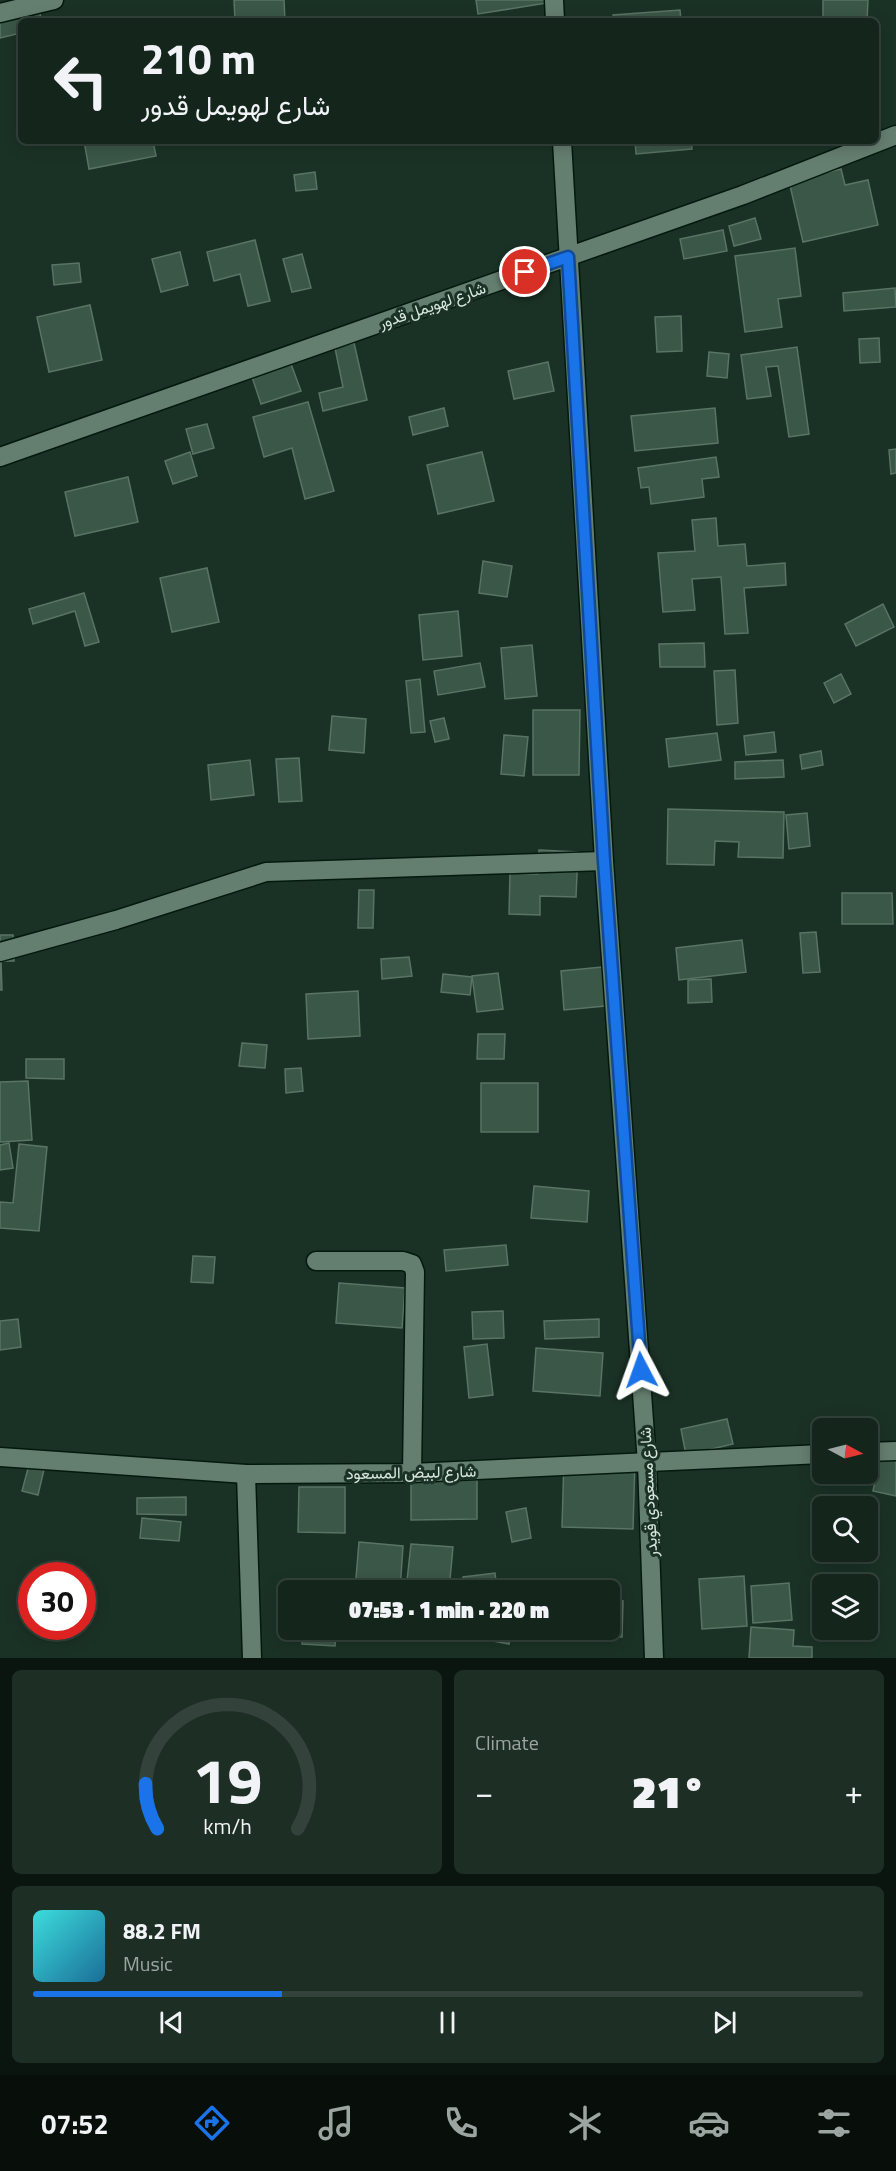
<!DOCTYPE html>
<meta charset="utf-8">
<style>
:root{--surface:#14261c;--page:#1d2e25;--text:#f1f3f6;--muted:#9da5a3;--line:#33433b;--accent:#1a73e8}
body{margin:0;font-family:"Titillium Web",Vazirmatn,sans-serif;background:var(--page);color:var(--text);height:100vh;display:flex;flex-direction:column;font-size:22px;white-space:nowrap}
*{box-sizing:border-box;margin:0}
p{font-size:20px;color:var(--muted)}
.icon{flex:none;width:33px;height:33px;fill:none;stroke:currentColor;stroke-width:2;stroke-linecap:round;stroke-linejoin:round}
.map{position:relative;height:1658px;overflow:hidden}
.sheet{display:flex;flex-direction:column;gap:12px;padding:12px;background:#0b150f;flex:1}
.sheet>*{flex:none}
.top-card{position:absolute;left:18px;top:18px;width:861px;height:126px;border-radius:9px;box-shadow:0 3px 15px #0003,0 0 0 2px var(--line);background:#14261c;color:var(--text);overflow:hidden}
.needle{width:39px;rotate:97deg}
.tools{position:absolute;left:812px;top:1418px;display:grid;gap:12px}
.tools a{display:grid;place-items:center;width:66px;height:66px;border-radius:9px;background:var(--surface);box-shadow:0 3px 15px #0003,0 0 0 2px var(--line);font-size:30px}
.speed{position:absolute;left:18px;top:1562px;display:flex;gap:12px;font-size:30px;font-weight:700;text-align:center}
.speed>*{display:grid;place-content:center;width:78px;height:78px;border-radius:50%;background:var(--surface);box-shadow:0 3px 15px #0003,0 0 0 2px var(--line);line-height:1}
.speed .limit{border:9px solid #d22;background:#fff;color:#111}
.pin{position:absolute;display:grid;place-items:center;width:51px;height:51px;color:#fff;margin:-26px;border:3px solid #fff;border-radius:50%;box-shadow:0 2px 6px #0007}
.me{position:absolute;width:66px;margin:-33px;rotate:356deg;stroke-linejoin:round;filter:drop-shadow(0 0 4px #0008)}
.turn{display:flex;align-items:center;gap:21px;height:126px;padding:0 24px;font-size:27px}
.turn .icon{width:78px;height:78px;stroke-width:2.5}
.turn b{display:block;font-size:42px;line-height:51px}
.big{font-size:45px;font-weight:800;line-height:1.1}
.sheet .widget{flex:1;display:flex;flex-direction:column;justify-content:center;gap:9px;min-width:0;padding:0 21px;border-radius:9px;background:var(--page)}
.sheet .dial{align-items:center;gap:0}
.dial svg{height:156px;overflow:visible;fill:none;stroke:var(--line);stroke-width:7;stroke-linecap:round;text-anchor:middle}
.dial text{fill:var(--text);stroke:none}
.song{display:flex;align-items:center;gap:18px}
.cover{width:72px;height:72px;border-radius:9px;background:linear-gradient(135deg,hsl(180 70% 55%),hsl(200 70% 35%))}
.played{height:6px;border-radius:3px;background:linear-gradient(90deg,var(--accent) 30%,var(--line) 30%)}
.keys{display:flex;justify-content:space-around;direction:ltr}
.heat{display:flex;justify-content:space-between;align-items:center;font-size:33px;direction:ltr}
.sheet .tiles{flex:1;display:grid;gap:12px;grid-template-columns:1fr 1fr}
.widget:last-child{grid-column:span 2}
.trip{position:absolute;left:278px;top:1580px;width:342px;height:60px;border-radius:9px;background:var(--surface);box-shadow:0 3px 15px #0003,0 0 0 2px var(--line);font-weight:800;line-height:60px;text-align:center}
.menu{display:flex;height:96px;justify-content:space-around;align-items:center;background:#080f0b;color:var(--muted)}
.menu .icon{width:42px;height:42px}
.menu .active{color:var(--accent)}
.menu b{font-size:27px;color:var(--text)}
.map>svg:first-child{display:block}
</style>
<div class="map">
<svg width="896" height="1658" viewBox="0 0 896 1658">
<rect width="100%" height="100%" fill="#1a3225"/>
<g fill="#3b5747" stroke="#597364" stroke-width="1.5">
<polygon points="36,0 42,21 21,21 21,33 0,38 0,7"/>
<polygon points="234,0 284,0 285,21 235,21"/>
<polygon points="476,0 552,0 553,2 478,14"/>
<polygon points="823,0 868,0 867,21 823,21"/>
<polygon points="680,10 681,21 614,21 613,15"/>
<polygon points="338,17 339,21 306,21"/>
<polygon points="84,141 153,141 156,156 89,169"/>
<polygon points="635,141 691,141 692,149 636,154"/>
<polygon points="841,169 845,185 868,180 878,225 803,242 789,181"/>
<polygon points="315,172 317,189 296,191 294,175"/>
<polygon points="755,218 761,239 734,246 729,226"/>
<polygon points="723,230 727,251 684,259 680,239"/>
<polygon points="255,240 270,301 248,306 240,274 214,281 207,252"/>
<polygon points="795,248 801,296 778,299 782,327 745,332 735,256"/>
<polygon points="180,252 188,285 161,292 152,259"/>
<polygon points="302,254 311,288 292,292 283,259"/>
<polygon points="79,263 81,282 54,285 52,265"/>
<polygon points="895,288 896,307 844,311 843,293"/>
<polygon points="90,305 102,360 49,372 37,317"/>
<polygon points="681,316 682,351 657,352 655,317"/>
<polygon points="879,338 880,362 860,363 859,339"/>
<polygon points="354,343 367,400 323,411 319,393 343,387 335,348"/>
<polygon points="797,347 809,434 789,437 778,366 766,367 771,396 747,399 741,355"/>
<polygon points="709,352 729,354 727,378 707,376"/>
<polygon points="548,362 554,391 514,399 508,371"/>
<polygon points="291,364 301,391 261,404 252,377"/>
<polygon points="308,402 334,491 305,499 292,448 264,457 253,417"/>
<polygon points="444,408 448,426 413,435 409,417"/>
<polygon points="715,408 718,443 635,451 631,416"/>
<polygon points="207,424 214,448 193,454 186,429"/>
<polygon points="896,449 896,473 891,474 889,450"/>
<polygon points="190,452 197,476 173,484 165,461"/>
<polygon points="482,452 494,501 438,514 427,465"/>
<polygon points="716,457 719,477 702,479 704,497 651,504 649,487 641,488 638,468"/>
<polygon points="128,477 138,522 75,536 65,492"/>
<polygon points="716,518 718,546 745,544 747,566 785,563 786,585 744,588 748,633 725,634 721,577 692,579 695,610 663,612 658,553 695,551 692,520"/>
<polygon points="483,561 512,566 507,597 479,593"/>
<polygon points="207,568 219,622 172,632 160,578"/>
<polygon points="84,593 99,642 85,646 75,611 33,624 29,609"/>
<polygon points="883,604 894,627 856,646 845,624"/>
<polygon points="458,611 462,656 423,660 419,615"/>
<polygon points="704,643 705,667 660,667 659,644"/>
<polygon points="532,645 537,696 505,699 501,648"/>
<polygon points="480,663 485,687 438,695 434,671"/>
<polygon points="735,670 738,723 717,725 714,671"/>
<polygon points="841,674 851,694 834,703 824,683"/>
<polygon points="420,679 425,732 411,733 406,681"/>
<polygon points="533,710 580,710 579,775 533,775"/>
<polygon points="332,716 366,719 364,753 329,750"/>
<polygon points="444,718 449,739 435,742 430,721"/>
<polygon points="774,732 776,752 746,755 744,736"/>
<polygon points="717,733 721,760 669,767 666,739"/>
<polygon points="504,735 528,737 524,776 501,774"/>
<polygon points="821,751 823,765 802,769 800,755"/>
<polygon points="299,758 302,801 279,802 276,759"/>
<polygon points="250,760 254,795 211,800 208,765"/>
<polygon points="783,760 784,777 735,779 735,762"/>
<polygon points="668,809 784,812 783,858 738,857 739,842 715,841 714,865 667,864"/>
<polygon points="807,813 810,846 789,849 786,815"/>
<polygon points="539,850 578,852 576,897 540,896 540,915 509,914 510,873 538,874"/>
<polygon points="359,890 374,890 373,928 358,928"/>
<polygon points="842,893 892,893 893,924 842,924"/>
<polygon points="816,932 820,972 803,973 800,933"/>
<polygon points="0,935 13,935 14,961 1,961 2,990 0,990"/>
<polygon points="742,940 746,972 679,980 676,948"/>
<polygon points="409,957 412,976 382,979 381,959"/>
<polygon points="602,967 605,1006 564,1010 561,971"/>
<polygon points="498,973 503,1009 477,1012 472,976"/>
<polygon points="443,974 472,977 470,995 441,992"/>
<polygon points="711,979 712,1002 688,1003 688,980"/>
<polygon points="358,991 360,1036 308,1039 306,994"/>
<polygon points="478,1034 505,1034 504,1059 477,1059"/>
<polygon points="242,1043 267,1045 265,1068 239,1066"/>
<polygon points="26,1059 64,1059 64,1079 26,1078"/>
<polygon points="301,1068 303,1091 286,1093 285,1069"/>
<polygon points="28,1081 32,1140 0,1142 0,1082"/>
<rect x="481" y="1083" width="57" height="49"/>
<polygon points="9,1143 13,1168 0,1170 0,1145"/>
<polygon points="19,1144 47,1147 39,1231 0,1228 0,1202 13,1203"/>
<polygon points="534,1186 589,1191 587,1222 531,1218"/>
<polygon points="506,1245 508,1265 446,1271 444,1250"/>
<polygon points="193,1256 215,1257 213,1283 191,1282"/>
<polygon points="339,1283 405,1288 402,1328 336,1323"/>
<polygon points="503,1311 504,1338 473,1339 472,1312"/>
<polygon points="18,1319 21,1347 0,1350 0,1321"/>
<polygon points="599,1319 599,1337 545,1339 544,1321"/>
<polygon points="487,1344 493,1395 469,1398 464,1347"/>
<polygon points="536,1348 603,1353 600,1396 533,1391"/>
<polygon points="727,1419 733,1444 686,1455 681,1429"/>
<polygon points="880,1455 896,1458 896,1496 873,1491"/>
<polygon points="564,1458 635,1459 633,1529 562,1527"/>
<polygon points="30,1461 45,1465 38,1495 22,1491"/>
<polygon points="477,1478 477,1519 411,1520 411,1479"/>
<polygon points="299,1487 345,1487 345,1533 298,1532"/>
<polygon points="186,1497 186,1515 137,1514 137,1498"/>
<polygon points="526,1508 531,1538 512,1542 506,1512"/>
<polygon points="142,1518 181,1522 179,1541 140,1538"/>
<polygon points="359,1542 403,1546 400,1590 355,1590"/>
<polygon points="411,1544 453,1547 449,1590 406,1590"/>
<polygon points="495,1573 497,1590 464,1590 463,1577"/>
<polygon points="744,1576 747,1626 702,1629 699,1579"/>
<polygon points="789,1583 792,1620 753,1623 751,1586"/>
<polygon points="609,1600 623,1601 622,1637 553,1636 553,1629 609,1629"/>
<polygon points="751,1627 794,1630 793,1646 812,1647 812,1658 749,1658"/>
<polygon points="304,1629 336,1629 335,1646 302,1644"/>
<polygon points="483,1629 511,1629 509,1644 482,1639"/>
</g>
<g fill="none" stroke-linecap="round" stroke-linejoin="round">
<defs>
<g id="street">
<polyline points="554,0 555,21"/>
<polyline points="0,13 54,0"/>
<polyline points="562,141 604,861 647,1463 654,1658"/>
<polyline points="0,457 743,195 896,135"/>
<polyline points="0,952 116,920 266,872 604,861"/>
<polyline points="316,1261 403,1261 412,1264 415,1272 412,1473"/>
<polyline points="867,1452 896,1451"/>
<polyline points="0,1457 246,1474 412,1473 822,1454"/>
<polyline points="246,1474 252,1658"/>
</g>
</defs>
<use href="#street" stroke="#03190e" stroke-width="21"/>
<use href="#street" stroke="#647e6f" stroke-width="18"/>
</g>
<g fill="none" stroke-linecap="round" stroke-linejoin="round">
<defs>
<polyline id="route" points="525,272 568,257 604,861 641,1370"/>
</defs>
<use href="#route" stroke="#114b97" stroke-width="15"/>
<use href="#route" stroke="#1a73e8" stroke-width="10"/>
</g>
<g text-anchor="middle" stroke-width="6" stroke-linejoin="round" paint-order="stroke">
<g font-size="16" fill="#d8e6dd" stroke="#1a3225">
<text transform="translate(432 305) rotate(-19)" y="6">شارع لهويمل قدور</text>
<text transform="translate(411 1472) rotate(-1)" y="6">شارع لبيض المسعود</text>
<text transform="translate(648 1492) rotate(-93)" y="6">شارع مسعودي قويدر</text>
</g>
</g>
</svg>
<div class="tools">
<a><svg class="needle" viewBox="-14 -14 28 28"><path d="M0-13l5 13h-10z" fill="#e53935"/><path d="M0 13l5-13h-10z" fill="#9da5a3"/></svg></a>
<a><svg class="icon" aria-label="search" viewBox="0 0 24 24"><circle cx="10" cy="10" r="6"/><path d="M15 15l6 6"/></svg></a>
<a><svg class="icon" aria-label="layers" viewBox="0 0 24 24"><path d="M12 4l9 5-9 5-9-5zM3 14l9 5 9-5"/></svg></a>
</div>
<div class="speed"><div class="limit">30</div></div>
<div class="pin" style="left:525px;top:272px;background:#d93025"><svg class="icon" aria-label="arrive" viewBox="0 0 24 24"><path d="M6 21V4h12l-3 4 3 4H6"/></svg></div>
<svg class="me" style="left:641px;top:1370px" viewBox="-20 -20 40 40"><path d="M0-17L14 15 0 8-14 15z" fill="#1a73e8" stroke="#fff" stroke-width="4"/></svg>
<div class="trip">07:53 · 1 min · 220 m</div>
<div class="top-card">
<div class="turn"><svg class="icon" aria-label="left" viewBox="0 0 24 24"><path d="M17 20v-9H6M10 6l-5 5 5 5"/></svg><div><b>210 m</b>شارع لهويمل قدور</div></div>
</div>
</div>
<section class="sheet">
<div class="tiles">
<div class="widget dial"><svg viewBox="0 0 100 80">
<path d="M14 69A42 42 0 1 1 86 69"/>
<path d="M14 69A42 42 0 0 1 8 46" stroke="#1a73e8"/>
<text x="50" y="56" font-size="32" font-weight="700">19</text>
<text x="50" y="72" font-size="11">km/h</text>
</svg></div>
<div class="widget"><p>Climate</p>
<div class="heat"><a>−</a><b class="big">21°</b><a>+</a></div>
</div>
<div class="widget">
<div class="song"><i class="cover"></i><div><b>88.2 FM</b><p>Music</p></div></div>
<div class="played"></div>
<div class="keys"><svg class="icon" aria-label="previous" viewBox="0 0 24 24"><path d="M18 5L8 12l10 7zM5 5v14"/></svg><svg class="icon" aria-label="pause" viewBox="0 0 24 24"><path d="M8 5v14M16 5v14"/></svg><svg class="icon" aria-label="next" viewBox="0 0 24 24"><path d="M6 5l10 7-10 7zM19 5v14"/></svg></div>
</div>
</div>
</section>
<nav class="menu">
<b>07:52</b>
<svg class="icon active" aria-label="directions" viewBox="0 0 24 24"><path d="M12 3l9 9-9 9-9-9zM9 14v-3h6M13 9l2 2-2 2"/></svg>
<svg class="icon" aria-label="music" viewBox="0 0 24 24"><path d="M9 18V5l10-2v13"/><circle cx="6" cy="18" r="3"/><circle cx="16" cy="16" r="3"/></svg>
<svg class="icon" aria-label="phone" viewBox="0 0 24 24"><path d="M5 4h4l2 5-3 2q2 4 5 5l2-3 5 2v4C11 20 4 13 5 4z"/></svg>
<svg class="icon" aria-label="climate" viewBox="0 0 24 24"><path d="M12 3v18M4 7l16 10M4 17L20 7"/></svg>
<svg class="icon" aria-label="car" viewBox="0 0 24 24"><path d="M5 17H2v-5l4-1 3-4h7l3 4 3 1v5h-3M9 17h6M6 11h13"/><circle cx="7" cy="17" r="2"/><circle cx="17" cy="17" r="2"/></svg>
<svg class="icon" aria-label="filters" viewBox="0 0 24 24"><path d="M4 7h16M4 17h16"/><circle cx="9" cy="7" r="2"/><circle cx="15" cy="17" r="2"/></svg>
</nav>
